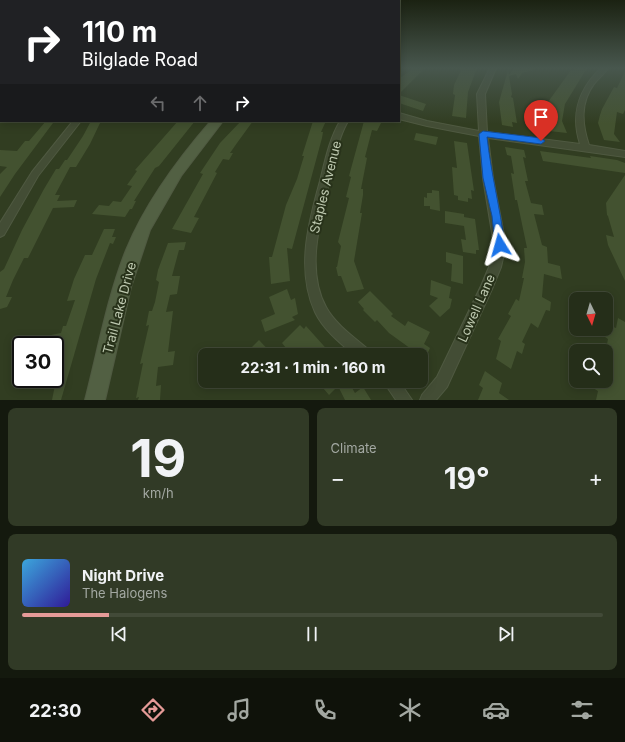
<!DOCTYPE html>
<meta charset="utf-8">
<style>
:root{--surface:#252e19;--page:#313a26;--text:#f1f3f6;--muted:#a3a8a2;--line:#424a38;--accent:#e69b98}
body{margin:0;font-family:Inter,sans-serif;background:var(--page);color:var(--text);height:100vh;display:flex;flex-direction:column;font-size:15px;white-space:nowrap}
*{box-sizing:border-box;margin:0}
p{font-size:13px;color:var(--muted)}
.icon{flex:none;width:22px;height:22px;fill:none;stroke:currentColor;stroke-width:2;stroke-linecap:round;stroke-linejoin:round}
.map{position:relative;height:400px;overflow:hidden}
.sheet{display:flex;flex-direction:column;gap:8px;padding:8px;background:#14190e;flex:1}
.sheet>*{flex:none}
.banner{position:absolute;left:0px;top:0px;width:400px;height:122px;box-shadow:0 2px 10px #0003,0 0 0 1px var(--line);background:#202124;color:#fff;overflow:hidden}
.needle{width:26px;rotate:175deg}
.fabs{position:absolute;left:569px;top:292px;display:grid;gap:8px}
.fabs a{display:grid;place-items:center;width:44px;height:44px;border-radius:8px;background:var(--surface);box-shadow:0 2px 10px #0003,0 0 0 1px var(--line);font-size:20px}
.speed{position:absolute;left:12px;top:336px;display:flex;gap:8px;font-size:20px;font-weight:700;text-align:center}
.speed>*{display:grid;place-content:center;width:52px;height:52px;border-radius:50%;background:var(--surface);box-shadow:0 2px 10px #0003,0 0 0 1px var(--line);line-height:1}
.speed .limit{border:2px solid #111;border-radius:6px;background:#fff;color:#111}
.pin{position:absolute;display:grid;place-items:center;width:34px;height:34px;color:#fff;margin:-41px -17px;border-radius:50% 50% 50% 0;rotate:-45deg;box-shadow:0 0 4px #0007}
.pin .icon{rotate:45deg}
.me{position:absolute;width:44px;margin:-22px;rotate:352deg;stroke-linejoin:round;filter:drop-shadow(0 0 3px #0008)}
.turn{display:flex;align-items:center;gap:14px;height:84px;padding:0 16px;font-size:18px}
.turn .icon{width:52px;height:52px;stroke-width:2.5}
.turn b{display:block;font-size:28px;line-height:34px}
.lanes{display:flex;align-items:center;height:38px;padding:0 16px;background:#0003;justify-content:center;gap:20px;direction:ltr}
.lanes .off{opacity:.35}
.big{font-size:30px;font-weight:700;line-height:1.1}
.sheet .card{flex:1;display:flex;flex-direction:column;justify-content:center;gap:6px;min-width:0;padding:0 14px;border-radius:8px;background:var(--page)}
.sheet .dial{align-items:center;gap:0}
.dial b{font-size:52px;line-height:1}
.song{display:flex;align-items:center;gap:12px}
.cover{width:48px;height:48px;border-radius:6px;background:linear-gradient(135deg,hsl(200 70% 55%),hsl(250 70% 35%))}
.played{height:4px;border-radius:2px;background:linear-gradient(90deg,var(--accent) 15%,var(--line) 15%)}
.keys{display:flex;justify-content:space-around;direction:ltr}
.heat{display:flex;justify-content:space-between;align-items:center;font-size:22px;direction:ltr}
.sheet .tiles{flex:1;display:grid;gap:8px;grid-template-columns:1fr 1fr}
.card:last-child{grid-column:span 2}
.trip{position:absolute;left:198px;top:348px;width:230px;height:40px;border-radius:8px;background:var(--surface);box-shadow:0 2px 10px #0003,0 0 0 1px var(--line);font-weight:700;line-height:40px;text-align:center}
.dock{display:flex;height:64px;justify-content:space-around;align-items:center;background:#0f120a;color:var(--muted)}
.dock .icon{width:28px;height:28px}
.dock .selected{color:var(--accent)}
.dock b{font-size:18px;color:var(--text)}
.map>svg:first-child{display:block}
</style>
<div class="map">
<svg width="625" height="400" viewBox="0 0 625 400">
<rect width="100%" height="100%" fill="#313d21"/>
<g fill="#435230">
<polygon points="413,68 425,68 399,94 399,79"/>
<polygon points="462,68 477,68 468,92 466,118 452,116 455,95 453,94 454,85"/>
<polygon points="514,68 533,68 533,70 522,73 518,79 516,74 509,76 512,94 511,97 513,98 517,123 512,122 513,127 502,125 499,102 508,70 509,75"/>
<polygon points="576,68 587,68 565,104 562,121 567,133 540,130 538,125 532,124 529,115 539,116 543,101 548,102 571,70 573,71"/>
<polygon points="625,71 625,110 623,114 617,112 614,134 620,142 604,140 598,123 600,115 602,109 614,87 617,88"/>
<polygon points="399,95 426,104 423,111 399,103"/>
<polygon points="46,121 53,121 52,123 53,123 15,174 0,197 0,174 7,167 0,166 0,150 17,151 25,141 29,141"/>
<polygon points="91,121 101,121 90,144 76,167 70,167 55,195 60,195 57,201 77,200 74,207 53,208 28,258 24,258 13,280 6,297 12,297 7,307 0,309 0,272 4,269 22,230 44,189 56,169 59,169 65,160 67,160 83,136"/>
<polygon points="178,121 195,121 159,166 155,168 134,201 136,201 132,209 130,209 125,217 92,214 99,205 109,206 113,201 121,202 132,186 127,185 137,171 135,170"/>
<polygon points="241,121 253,121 237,143 230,153 233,153 229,160 223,159 215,172 217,173 194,217 199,218 191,233 172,229 203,174 200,173 220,143"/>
<polygon points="313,121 326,121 321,132 323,132 322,138 292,249 287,248 290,281 271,284 269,257 272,257 286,205 297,179 304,156 302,156"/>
<polygon points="364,121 382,121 377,131 372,130 365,157 367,158 361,189 363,189 363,195 360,213 362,213 354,261 364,289 347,292 341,276 338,276 336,267 337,267 341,246 338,242 349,198 346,197 351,177 349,176"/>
<polygon points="416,133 438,137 436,145 414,140"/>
<polygon points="454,141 467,143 474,191 471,190 472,199 468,198 468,202 458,200 458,196 454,195 452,167 457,168"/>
<polygon points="505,147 524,150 526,158 523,157 528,181 525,181 531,203 542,205 544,215 534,214 542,245 547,247 548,263 560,266 562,279 544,274 542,297 551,302 550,311 546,310 538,328 531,323 522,342 525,344 522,354 517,351 511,369 496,359 501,341 498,339 511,316 508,314 516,299 519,301 524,278 522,278 525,262 524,248 527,248 517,200 515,200 514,192 511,173 514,174 511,156 507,155"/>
<polygon points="540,151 591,158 590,156 617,160 625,163 625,173 543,161"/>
<polygon points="625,175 625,281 608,245 606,235 614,237 608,216 607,215 606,203"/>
<polygon points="432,190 439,191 440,211 430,209 430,206 424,206 424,197 427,198 427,193 432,193"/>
<polygon points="445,211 464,214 464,217 475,219 479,250 476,250 476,254 463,252 461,239 466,240 464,226 445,223"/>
<polygon points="104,229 115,229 112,237 116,237 113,244 110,243 96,279 61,400 52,400 55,385 55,345 47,345 51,335 61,333 63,326 66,326 75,300 67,301 74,279 85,255 92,255"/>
<polygon points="186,242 184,250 179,250 172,276 180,276 177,294 170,295 166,312 173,311 168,352 175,351 173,365 158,367 156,386 161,385 160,400 138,400 139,397 136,398 143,363 140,364 149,325 146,326 149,311 152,311 155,302 159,282 156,280 158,270 168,243"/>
<polygon points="446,252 463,256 463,284 451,281 452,264 446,262"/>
<polygon points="431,280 451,287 449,298 452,299 450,308 440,317 429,306 438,298 430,295"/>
<polygon points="287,289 291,300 295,298 298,314 292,317 295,320 265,332 261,320 275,314 269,297"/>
<polygon points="370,291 393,314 391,316 405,326 408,321 430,332 424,344 430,348 425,359 389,333 377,320 375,322 363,310 364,309 358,302"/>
<polygon points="618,318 625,322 625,400 596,400 598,391 593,388 595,381 606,381 606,349 608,339 605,337 607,330 610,332 611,326 616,328"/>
<polygon points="300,325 304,329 306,326 332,355 280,355 286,348 282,343"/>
<polygon points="259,340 273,355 244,355"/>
<polygon points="485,371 502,383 499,393 509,400 478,400 483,388 479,385"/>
<polygon points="317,381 348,381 355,393 363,387 371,400 345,400 338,386 329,395"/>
</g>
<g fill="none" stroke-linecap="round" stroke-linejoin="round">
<defs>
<g id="street">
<path d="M490 68H496L485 94 487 132 580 144C570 113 579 89 601 68H608C605 73 598 79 594 84 580 103 582 124 589 145L625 151V157L488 138 493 178 506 245 501 267 492 289 447 387 436 400H420L422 395 437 377 481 286 489 267 494 245 483 178 479 136 427 126 399 119V113L427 121 479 131 477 94Z"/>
<rect x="0" y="100" width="1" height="4"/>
<polygon points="73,121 81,121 38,176 4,235 0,237 0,223 32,172"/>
<path d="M340 121H348C338 139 334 159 330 179 321 219 305 268 326 307 335 324 355 338 369 350L371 355H354C340 343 323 329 315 312 296 270 308 224 320 181 325 161 329 140 340 121Z"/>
<polygon points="383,381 399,381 412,400 396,400"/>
</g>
<path id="secondary" d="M211 121H223L181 176 150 230 131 287 105 400H85C98 350 107 298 126 250 146 202 177 160 211 121Z"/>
</defs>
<use href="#street" stroke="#4f5941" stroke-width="2"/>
<use href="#secondary" stroke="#4f5941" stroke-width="2"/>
<use href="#street" fill="#434d35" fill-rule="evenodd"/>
<use href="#secondary" fill="#526043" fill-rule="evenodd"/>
</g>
<linearGradient id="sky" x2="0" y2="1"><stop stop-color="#1b2212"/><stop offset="0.55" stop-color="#48574e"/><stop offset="1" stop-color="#48574e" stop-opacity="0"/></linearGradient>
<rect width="625" height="124" fill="url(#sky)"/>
<path fill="#1a73e8" stroke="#114b97" d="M483 131 541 138 545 141 541 144 487 137C491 173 500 208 505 245L500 249 495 245 492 216 483 178 479 134Z"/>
<g text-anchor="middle" stroke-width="4" stroke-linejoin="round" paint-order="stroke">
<g font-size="13" fill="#bec9b0" stroke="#28321a">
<text transform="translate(325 187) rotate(-76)" y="5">Staples Avenue</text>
<text transform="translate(119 308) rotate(-75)" y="5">Trail Lake Drive</text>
<text transform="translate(476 308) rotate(-66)" y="5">Lowell Lane</text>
</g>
</g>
</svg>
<div class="fabs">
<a><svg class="needle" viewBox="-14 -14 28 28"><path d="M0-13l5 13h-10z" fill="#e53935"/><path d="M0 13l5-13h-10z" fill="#a3a8a2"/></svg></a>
<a><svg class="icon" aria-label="search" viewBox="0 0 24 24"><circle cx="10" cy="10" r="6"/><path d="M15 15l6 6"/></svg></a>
</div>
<div class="speed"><div class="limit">30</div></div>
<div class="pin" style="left:541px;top:141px;background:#d93025"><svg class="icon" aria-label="arrive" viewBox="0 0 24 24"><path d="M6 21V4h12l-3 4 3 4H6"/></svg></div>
<svg class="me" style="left:500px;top:245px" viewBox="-20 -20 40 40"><path d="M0-17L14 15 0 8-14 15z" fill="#1a73e8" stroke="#fff" stroke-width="4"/></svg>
<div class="trip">22:31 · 1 min · 160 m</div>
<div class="banner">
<div class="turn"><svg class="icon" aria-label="right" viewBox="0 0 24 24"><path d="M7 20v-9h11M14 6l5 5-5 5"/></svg><div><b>110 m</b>Bilglade Road</div></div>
<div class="lanes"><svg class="icon off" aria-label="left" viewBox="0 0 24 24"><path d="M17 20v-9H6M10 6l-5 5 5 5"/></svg><svg class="icon off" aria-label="ahead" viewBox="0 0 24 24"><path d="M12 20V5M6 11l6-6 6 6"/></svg><svg class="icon" aria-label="right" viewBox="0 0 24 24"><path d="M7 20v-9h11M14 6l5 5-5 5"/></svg></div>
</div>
</div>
<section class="sheet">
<div class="tiles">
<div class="card dial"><b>19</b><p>km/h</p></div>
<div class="card"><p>Climate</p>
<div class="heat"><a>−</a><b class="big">19°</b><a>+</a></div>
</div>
<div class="card">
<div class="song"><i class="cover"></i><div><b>Night Drive</b><p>The Halogens</p></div></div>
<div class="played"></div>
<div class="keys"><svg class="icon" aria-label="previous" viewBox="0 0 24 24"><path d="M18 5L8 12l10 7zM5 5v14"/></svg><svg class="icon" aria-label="pause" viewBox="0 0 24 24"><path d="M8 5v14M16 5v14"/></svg><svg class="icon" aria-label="next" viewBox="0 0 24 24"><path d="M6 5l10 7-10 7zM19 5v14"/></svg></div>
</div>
</div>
</section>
<nav class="dock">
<b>22:30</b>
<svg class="icon selected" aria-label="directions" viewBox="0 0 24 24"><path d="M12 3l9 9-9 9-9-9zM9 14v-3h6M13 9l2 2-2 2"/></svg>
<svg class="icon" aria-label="music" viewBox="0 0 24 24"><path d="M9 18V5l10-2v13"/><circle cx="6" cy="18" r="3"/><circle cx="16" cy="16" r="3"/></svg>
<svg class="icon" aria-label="phone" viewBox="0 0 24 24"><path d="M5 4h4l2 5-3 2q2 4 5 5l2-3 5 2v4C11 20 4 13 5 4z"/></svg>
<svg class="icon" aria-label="climate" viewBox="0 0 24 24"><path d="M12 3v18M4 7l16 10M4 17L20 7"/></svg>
<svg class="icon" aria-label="car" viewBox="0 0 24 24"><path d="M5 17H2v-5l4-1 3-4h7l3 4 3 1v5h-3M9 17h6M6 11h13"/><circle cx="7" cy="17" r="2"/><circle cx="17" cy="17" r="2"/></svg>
<svg class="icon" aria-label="filters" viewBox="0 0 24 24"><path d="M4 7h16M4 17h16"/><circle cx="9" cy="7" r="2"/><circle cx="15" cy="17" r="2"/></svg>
</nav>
